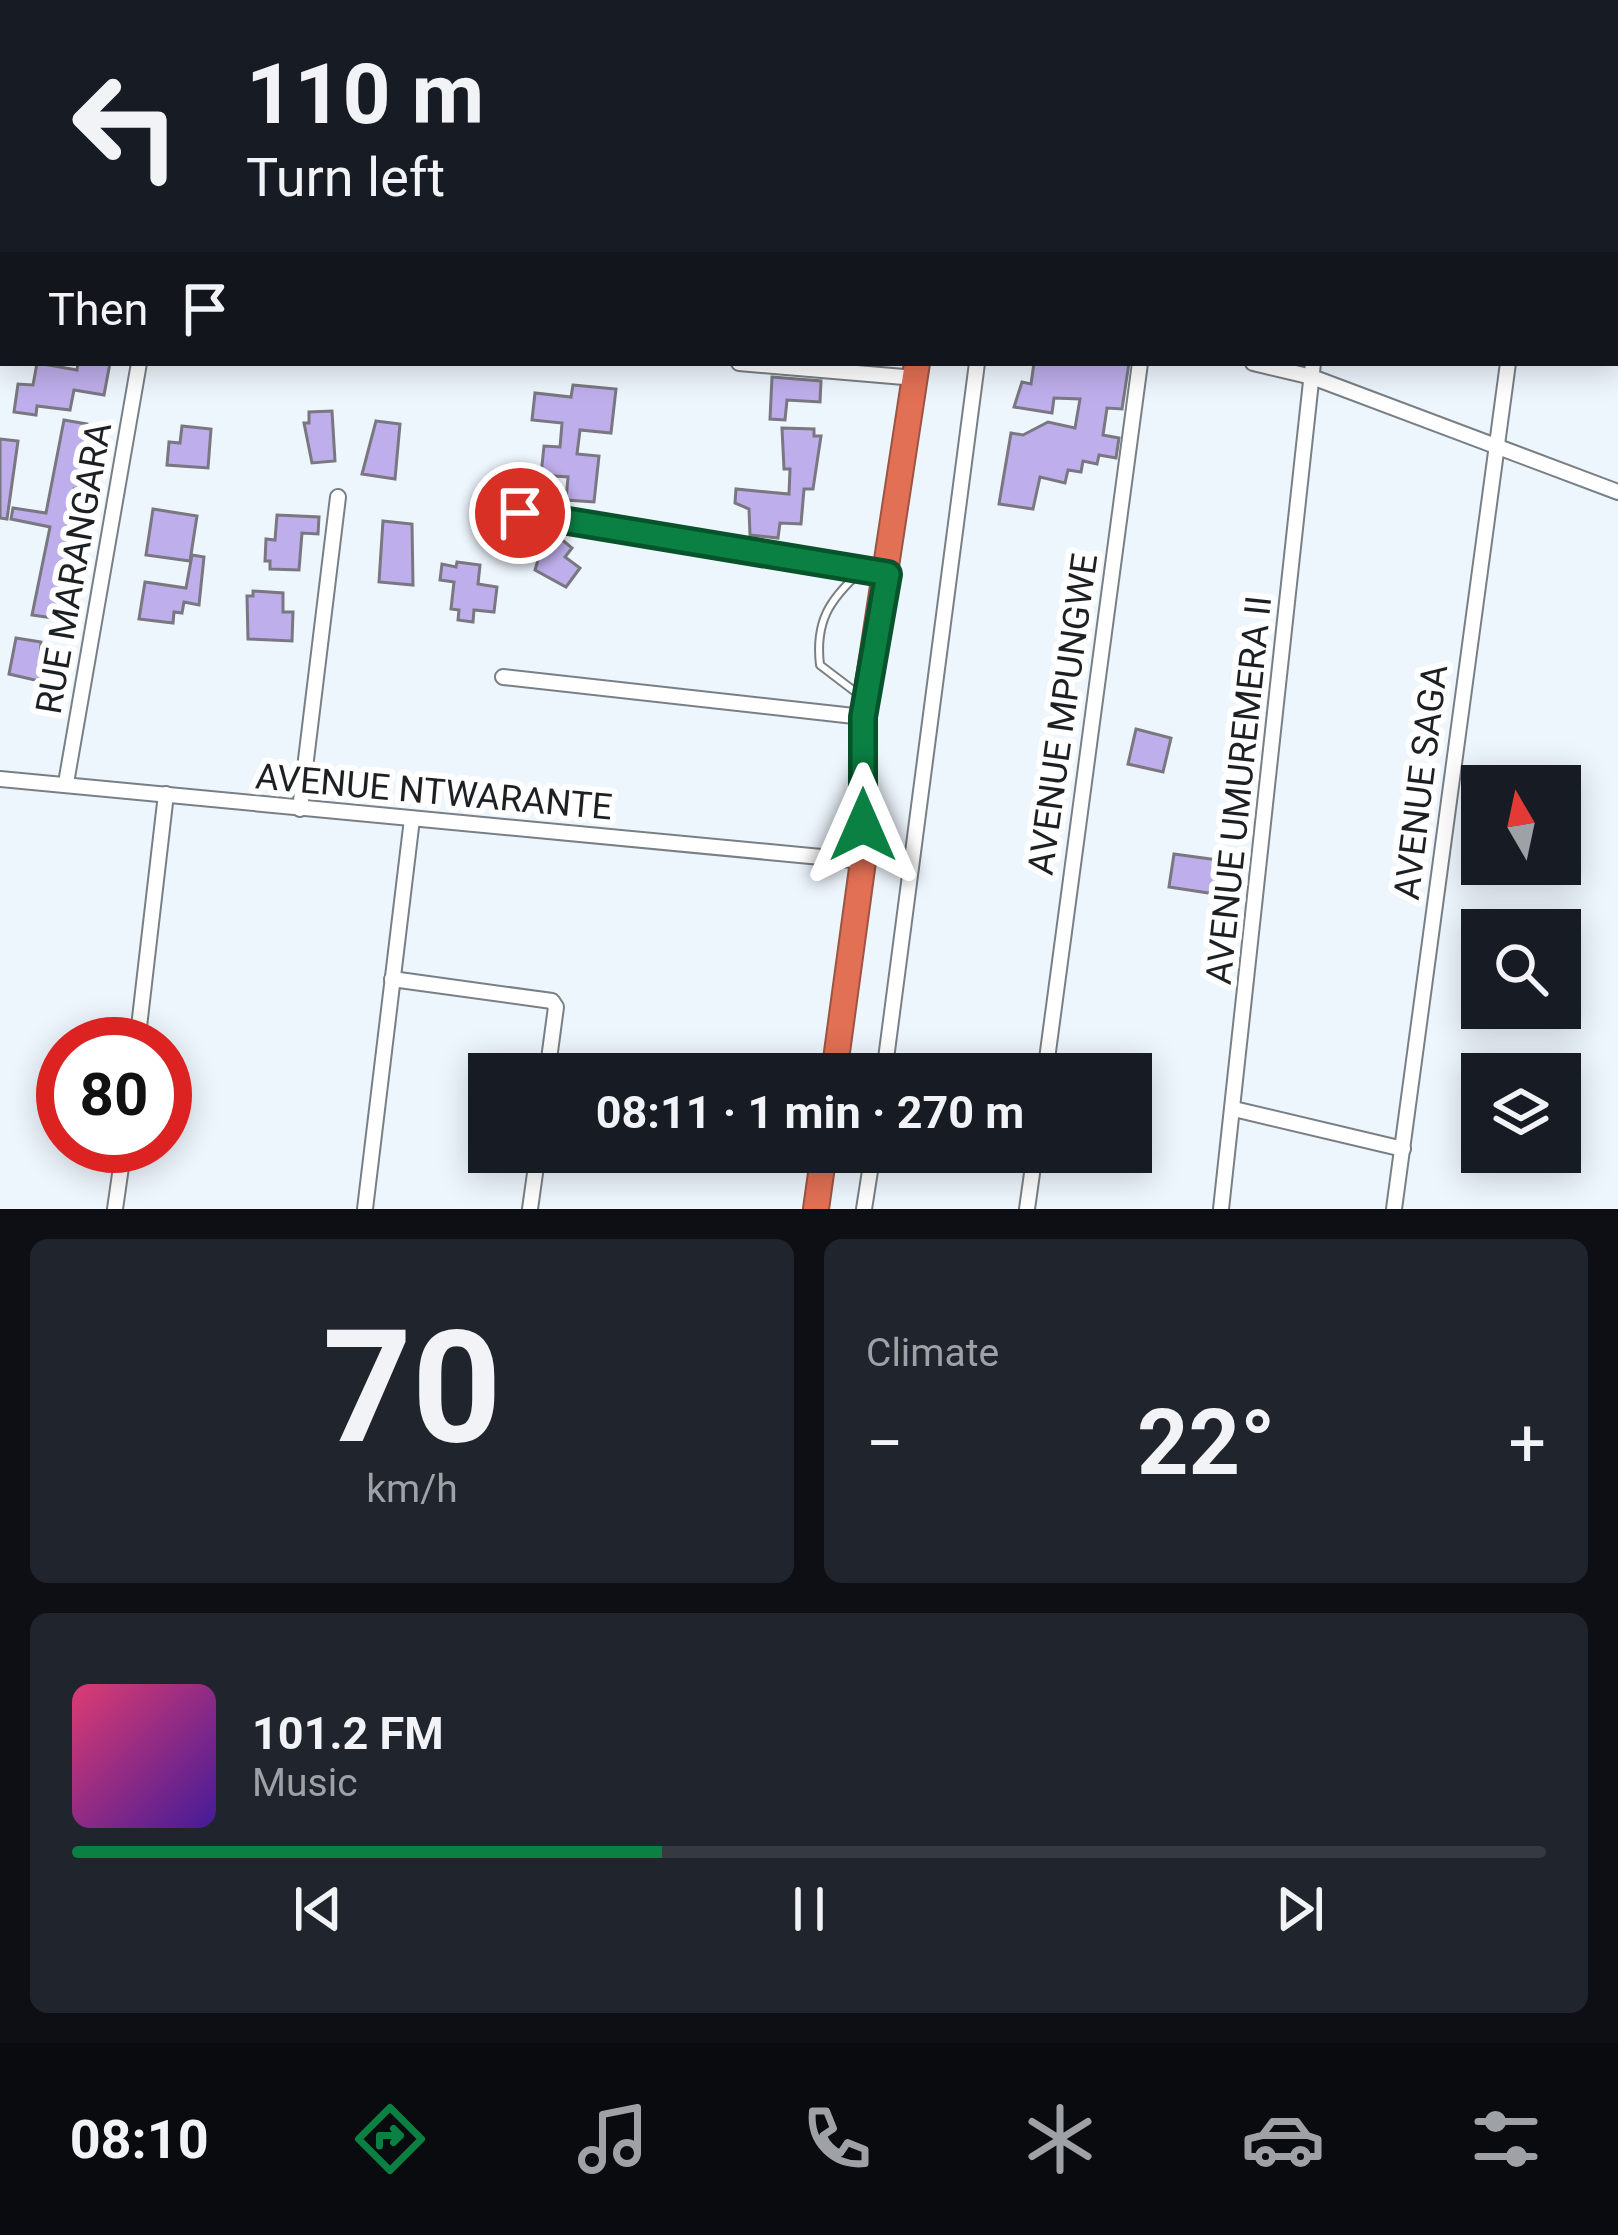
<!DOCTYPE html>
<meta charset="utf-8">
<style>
:root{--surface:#171b24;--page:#20242c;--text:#f1f3f6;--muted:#9ea1a6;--line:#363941;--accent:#0b8043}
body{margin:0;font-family:Roboto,sans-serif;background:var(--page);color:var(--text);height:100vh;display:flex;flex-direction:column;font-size:45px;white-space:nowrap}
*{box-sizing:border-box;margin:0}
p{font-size:39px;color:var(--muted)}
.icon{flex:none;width:66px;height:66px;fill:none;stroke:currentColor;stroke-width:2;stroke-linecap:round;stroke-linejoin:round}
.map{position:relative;height:1209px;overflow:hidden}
.panel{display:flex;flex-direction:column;gap:30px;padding:30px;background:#0d0f14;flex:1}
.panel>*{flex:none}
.guide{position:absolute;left:0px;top:0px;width:1620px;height:366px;box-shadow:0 6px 30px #0003;background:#171b24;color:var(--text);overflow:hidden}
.needle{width:78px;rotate:351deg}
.buttons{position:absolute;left:1461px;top:765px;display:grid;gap:24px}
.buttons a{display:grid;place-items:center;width:120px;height:120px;border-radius:0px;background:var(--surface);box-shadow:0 6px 30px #0003;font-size:60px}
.speed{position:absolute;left:36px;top:1017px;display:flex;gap:24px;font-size:60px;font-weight:700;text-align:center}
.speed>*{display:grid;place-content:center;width:156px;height:156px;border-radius:50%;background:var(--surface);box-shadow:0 6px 30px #0003;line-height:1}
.speed .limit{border:18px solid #d22;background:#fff;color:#111}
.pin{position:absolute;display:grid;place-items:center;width:102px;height:102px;color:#fff;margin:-51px;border:6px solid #fff;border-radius:50%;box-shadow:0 3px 12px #0007}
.me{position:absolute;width:132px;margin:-66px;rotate:0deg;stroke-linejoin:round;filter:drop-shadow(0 0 9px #0008)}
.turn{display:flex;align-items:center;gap:42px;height:252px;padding:0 48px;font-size:54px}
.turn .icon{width:156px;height:156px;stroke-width:2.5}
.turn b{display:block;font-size:84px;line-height:102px}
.then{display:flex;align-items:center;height:114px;padding:0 48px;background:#0003;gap:24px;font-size:45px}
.big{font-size:90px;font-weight:700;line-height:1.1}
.panel .card{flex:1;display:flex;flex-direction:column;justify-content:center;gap:18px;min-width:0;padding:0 42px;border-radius:18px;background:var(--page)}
.panel .dial{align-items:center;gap:0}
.dial b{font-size:156px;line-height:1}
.song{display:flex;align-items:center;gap:36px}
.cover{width:144px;height:144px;border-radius:18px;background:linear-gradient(135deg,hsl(340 70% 55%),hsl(260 70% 35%))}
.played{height:12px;border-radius:6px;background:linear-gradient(90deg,var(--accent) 40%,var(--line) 40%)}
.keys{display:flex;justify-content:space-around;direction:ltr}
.heat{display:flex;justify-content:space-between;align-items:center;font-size:66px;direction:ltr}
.panel .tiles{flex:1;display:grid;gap:30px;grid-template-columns:1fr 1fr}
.card:last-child{grid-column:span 2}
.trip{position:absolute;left:468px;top:1053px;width:684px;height:120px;border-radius:0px;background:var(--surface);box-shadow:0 6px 30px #0003;font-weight:700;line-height:120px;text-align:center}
.dock{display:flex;height:192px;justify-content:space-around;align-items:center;background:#090b0e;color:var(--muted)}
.dock .icon{width:84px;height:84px}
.dock .on{color:var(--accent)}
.dock b{font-size:54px;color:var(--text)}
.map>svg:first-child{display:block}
</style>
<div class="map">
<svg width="1618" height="1209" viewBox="0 0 1618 1209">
<rect width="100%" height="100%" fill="#eef6fd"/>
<g fill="#beaeeb" stroke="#79777f" stroke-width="3">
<polygon points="37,363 77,370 78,363 110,363 104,395 74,390 70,410 37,406 36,415 14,412 18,384 33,385"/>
<polygon points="1034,363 1129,363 1122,409 1107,408 1103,435 1119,438 1116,458 1099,455 1097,464 1083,461 1081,472 1068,470 1065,483 1040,477 1033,509 999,504 1011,433 1023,435 1048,422 1075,428 1080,399 1054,398 1052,413 1014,407 1022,382 1031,384"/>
<polygon points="772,377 821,381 820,402 787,400 785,420 770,419"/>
<polygon points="573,385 616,389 611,433 580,430 577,454 599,456 594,502 566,500 568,477 541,475 544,446 560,447 562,423 532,420 535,393 571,397"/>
<polygon points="332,411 335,461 312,463 304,423 309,423 309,412"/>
<polygon points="64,420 87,424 86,432 93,433 83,491 74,489 67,524 66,532 81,535 67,589 75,591 71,611 54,608 53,618 32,615 50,527 11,519 13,508 46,513"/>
<polygon points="376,421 400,424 395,479 362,474"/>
<polygon points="182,426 211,429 208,468 167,465 169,442 180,443"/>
<polygon points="782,428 814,429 814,436 821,436 813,489 804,489 801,524 780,523 778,538 750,535 749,509 735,503 736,489 789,494 790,469 784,469"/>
<polygon points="0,439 18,441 7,519 0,518"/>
<polygon points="153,509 197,516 190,561 146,555"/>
<polygon points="277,515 319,517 318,534 302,533 299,570 270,569 270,561 265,561 266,539 275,540"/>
<polygon points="383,521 412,524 413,585 379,582"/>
<polygon points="516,525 533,528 551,542 560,538 572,548 565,557 580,568 566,587 535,570 538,560 511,544"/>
<polygon points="192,555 204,557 199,605 184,602 182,613 174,612 173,623 139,619 145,582 186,588"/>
<polygon points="457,562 480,565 478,584 497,587 494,612 474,610 473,622 458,620 459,610 451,609 454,582 440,580 442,564 456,567"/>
<polygon points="253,591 283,593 283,612 293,612 292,641 248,639 247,596 253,596"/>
<polygon points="16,638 41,642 39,681 9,674"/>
<polygon points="1136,729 1171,738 1163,772 1128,764"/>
<polygon points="1174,854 1233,862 1228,896 1169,887"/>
</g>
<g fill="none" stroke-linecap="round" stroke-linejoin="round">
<defs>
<path id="lane" d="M860 572C829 600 815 622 820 665L862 697"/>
<g id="street">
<polyline points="503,0 503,3"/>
<polyline points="977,0 977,3"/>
<polyline points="1140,0 1140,3"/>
<polyline points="201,3 202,0"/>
<polyline points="1572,3 1573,0"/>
<polyline points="739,363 916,378"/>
<polyline points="1253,363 1312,377 1618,492"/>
<polyline points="521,513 888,574"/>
<polyline points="503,677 863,717"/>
<polyline points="0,779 863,861"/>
<polyline points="66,783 139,363"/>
<polyline points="300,809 338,497"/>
<polyline points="392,979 552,1001 556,1007 547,1074"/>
<polyline points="137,1044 166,794"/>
<polyline points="884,1074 977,363"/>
<polyline points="1045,1074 1140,363"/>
<polyline points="1234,1109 1403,1149"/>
<polyline points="115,1209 124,1146"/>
<polyline points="365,1209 412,819"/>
<polyline points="530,1209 538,1152"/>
<polyline points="864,1209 873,1152"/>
<polyline points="1027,1209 1035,1152"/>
<polyline points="1221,1209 1313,363"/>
<polyline points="1394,1209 1508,363"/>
</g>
<g id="highway">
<polyline points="913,0 914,3"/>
<polyline points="834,1074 863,861 863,717 917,363"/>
<polyline points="816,1209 824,1152"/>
</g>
</defs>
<use href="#lane" stroke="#787f85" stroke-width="10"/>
<use href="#street" stroke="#787f85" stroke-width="18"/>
<use href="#highway" stroke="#9c5443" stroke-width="28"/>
<use href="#lane" stroke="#fff" stroke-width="6"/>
<use href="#street" stroke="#fff" stroke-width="14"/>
<use href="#highway" stroke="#e17054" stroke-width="24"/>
</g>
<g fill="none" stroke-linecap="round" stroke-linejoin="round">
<defs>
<polyline id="route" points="520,513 888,574 863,717 863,825"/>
</defs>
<use href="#route" stroke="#07532c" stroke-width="30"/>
<use href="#route" stroke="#0b8043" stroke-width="21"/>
</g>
<g text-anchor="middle" stroke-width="12" stroke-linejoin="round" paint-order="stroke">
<g font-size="36" fill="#1d2023" stroke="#fff">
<text transform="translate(73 568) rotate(-80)" y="13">RUE MARANGARA</text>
<text transform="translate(1062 714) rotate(-82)" y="13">AVENUE MPUNGWE</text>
<text transform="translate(1420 782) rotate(-83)" y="13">AVENUE SAGA</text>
<text transform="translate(1238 790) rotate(-84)" y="13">AVENUE UMUREMERA II</text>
<text transform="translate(434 791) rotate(5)" y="13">AVENUE NTWARANTE</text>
</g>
</g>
</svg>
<div class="buttons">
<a><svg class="needle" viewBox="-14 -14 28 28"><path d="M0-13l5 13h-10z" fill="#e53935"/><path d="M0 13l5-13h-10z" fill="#9ea1a6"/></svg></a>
<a><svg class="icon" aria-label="search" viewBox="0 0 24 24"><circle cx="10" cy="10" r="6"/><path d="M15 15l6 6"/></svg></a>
<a><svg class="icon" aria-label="layers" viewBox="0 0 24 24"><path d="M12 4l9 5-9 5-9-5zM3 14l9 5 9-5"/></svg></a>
</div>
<div class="speed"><div class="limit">80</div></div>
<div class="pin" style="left:520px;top:513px;background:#d93025"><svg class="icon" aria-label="arrive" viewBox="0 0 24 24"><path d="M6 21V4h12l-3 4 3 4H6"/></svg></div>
<svg class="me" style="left:863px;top:825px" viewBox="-20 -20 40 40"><path d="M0-17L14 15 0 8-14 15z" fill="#0b8043" stroke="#fff" stroke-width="4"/></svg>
<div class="trip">08:11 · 1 min · 270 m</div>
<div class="guide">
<div class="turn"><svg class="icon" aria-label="left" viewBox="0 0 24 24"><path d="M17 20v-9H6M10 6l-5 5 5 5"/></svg><div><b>110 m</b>Turn left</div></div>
<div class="then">Then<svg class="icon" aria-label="arrive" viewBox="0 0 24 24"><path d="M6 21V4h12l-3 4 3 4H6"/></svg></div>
</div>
</div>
<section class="panel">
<div class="tiles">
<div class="card dial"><b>70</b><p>km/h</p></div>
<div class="card"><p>Climate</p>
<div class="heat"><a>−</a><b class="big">22°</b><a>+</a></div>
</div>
<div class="card">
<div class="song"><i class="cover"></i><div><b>101.2 FM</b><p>Music</p></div></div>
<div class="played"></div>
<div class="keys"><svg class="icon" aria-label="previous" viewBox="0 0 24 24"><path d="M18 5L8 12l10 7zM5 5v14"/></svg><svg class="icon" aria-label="pause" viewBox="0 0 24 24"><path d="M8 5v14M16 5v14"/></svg><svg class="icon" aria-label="next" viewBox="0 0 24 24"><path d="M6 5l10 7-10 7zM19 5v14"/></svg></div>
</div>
</div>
</section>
<nav class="dock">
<b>08:10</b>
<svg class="icon on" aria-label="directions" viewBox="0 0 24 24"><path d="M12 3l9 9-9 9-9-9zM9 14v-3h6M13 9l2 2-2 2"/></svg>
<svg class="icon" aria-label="music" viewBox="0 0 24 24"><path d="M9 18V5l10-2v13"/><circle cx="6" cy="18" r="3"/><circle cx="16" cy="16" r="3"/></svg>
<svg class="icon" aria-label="phone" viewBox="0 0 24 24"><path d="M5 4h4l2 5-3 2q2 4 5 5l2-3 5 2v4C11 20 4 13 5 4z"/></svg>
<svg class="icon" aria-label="climate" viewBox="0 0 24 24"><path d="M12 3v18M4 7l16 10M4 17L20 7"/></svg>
<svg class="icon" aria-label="car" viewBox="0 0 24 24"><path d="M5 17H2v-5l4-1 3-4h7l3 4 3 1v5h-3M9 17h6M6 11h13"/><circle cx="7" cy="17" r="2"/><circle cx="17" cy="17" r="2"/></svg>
<svg class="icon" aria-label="filters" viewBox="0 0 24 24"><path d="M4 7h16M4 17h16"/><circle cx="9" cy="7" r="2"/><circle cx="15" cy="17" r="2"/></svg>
</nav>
